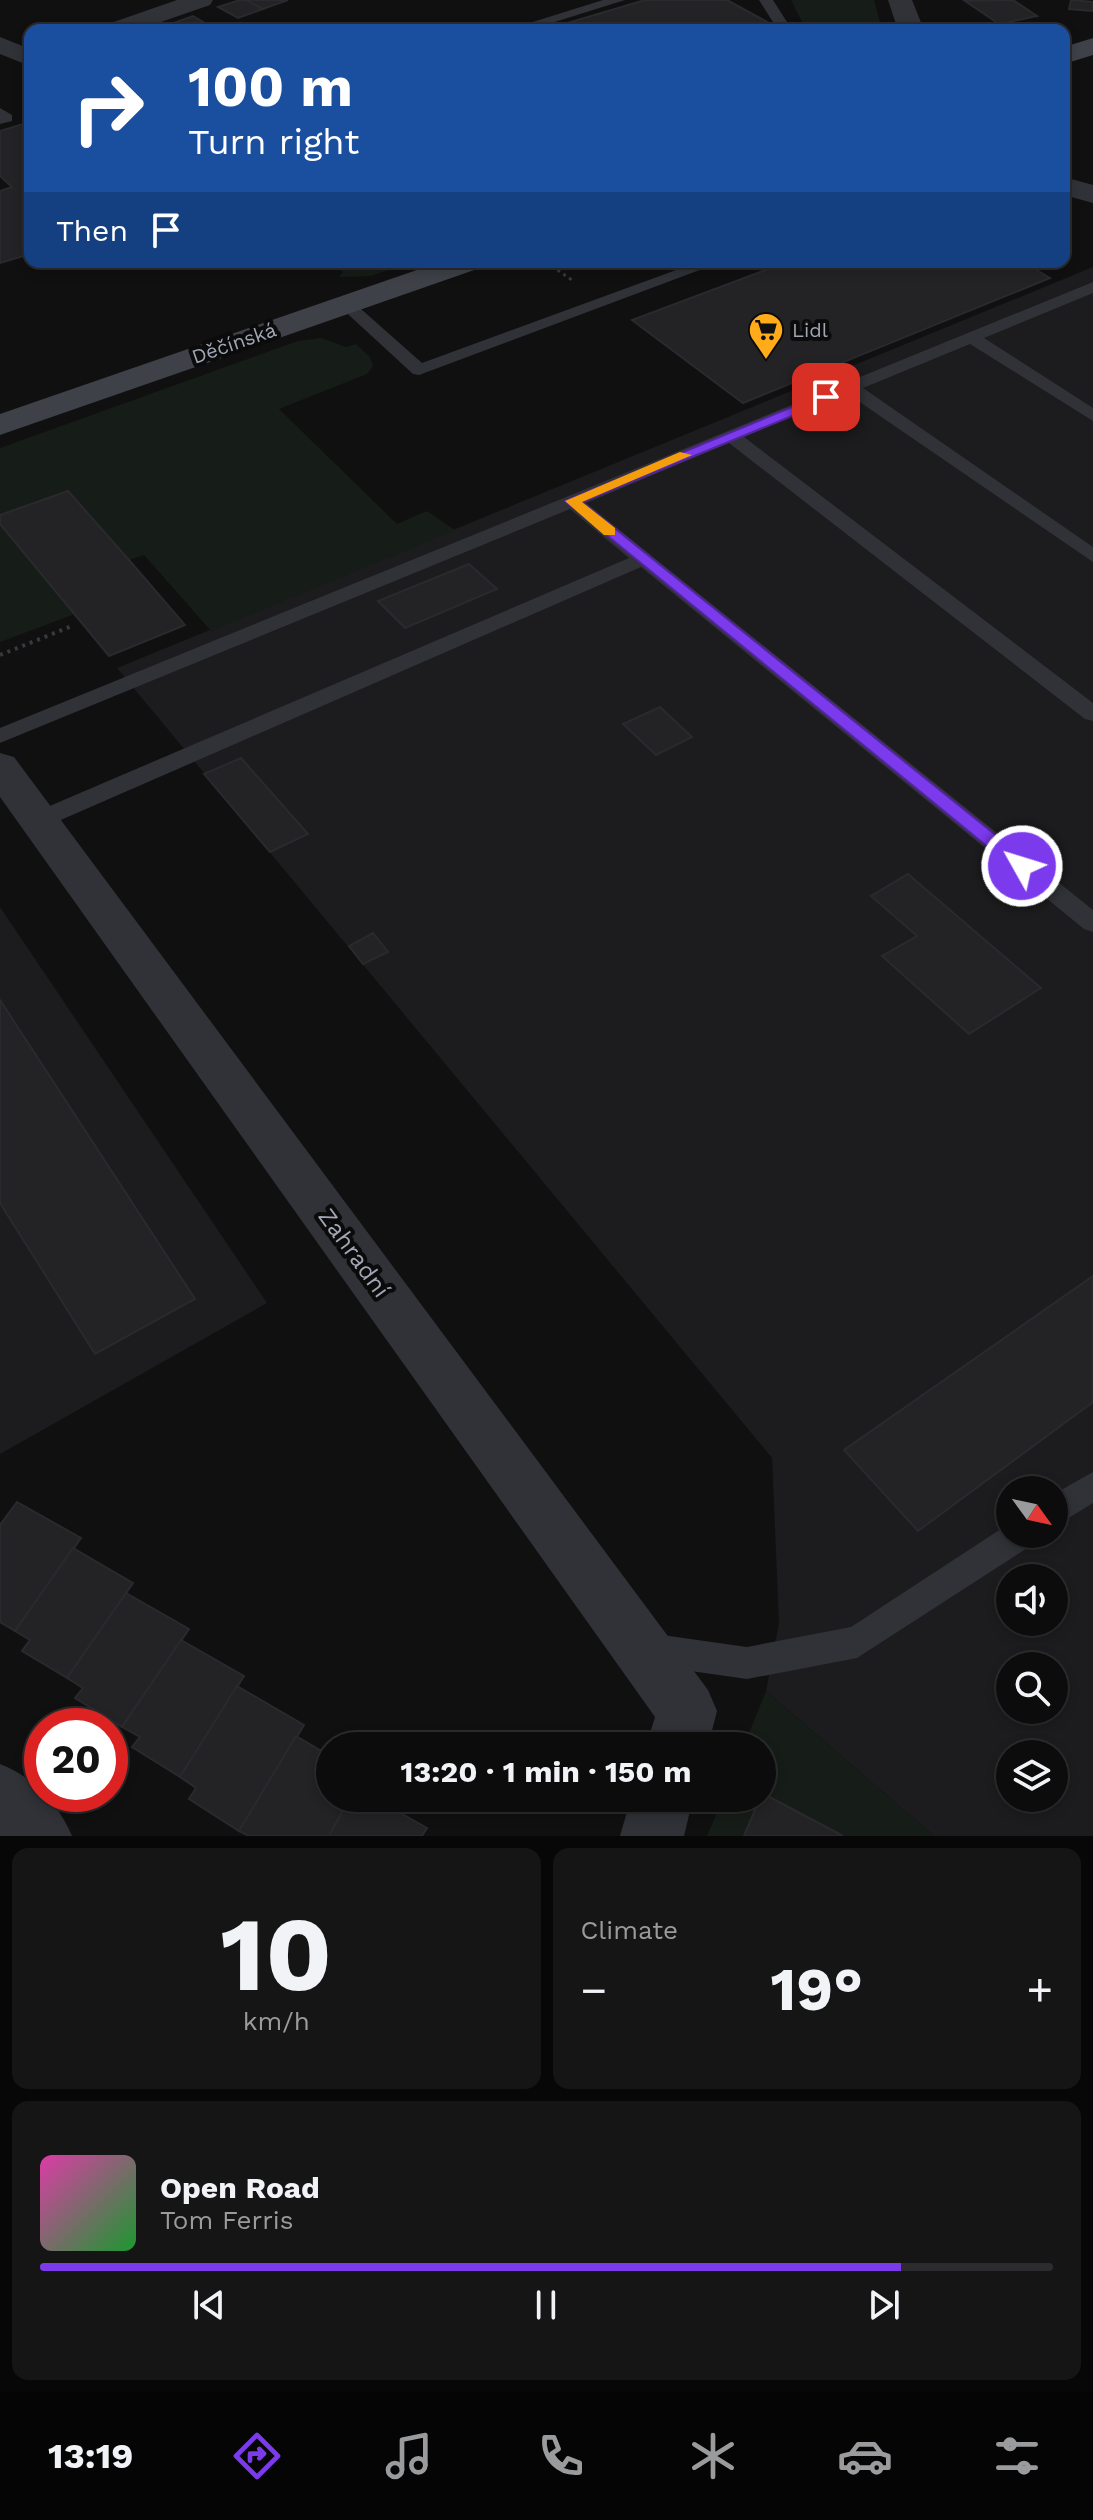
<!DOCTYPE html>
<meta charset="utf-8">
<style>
:root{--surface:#0c0c0d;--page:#151516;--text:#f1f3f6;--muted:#9a9b9d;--line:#2c2c2e;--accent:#7c3aed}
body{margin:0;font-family:"Work Sans",sans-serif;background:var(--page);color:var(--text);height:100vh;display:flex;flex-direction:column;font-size:30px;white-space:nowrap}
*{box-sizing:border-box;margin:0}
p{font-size:26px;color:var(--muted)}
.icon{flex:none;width:44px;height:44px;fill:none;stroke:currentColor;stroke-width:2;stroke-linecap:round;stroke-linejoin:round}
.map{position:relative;height:1836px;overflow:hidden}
.panel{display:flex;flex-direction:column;gap:12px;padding:12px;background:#070707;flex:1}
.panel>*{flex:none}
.banner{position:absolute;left:24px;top:24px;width:1046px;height:244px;border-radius:16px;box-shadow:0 4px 12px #0003,0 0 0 2px var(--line);background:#1a4fa0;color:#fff;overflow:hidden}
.needle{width:52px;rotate:123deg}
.buttons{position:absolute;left:996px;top:1476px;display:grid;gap:16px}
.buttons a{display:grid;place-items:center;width:72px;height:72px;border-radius:50%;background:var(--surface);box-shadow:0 4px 12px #0003,0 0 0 2px var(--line);font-size:40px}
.speed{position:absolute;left:24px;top:1708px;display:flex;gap:16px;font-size:40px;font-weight:700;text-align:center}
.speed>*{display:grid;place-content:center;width:104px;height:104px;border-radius:50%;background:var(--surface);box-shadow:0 4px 12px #0003,0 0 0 2px var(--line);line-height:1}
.speed .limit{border:12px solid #d22;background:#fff;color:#111}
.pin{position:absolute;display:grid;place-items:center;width:68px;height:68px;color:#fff;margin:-34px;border-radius:16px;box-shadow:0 4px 12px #0006}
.me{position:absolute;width:88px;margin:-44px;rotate:309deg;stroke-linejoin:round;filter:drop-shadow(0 0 6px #0008)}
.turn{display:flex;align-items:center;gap:28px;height:168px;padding:0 32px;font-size:36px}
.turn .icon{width:104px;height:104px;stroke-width:2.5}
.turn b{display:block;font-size:56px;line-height:68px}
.then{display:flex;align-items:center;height:76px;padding:0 32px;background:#0003;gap:16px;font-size:30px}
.big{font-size:60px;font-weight:700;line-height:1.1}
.panel .card{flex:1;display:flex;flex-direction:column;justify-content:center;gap:12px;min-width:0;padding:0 28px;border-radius:16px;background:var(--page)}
.panel .dial{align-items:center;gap:0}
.dial b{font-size:104px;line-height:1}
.song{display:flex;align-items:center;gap:24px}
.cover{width:96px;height:96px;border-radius:12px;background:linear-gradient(135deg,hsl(320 70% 55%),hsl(130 70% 35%))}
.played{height:8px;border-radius:4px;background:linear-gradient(90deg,var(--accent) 85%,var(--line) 85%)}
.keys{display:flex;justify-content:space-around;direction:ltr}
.heat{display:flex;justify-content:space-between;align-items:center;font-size:44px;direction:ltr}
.panel .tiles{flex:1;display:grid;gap:12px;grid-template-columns:1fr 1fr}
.card:last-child{grid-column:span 2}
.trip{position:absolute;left:316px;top:1732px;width:460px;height:80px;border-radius:40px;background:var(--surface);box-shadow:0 4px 12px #0003,0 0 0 2px var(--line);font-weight:700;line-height:80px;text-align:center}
.dock{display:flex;height:128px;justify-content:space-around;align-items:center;background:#050505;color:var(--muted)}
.dock .icon{width:56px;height:56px}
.dock .active{color:var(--accent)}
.dock b{font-size:36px;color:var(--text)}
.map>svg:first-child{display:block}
</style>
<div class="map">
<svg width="1093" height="1836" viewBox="0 0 1093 1836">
<rect width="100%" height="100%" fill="#101011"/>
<g fill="#1c1c1e" fill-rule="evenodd">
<path d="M1093 267V1836H934L766 1691 779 1623 772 1458 117 668ZM1010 1490H1054V1534H1010ZM1010 1578H1054V1622H1010ZM1010 1666H1054V1710H1010ZM1010 1754H1054V1798H1010Z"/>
<polygon points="0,907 267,1303 0,1454"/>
</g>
<g fill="#161c17">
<polygon points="791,0 874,0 882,30 806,30"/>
<polygon points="347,262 411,262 371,276 339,277 343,272 334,266"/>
<polygon points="321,338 346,347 356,344 370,357 373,366 367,374 279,409 397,524 427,511 455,530 211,631 144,555 129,560 0,515 0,448 298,341"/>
<polygon points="0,524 75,614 0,642"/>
<polygon points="766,1691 934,1836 707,1836 723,1798 762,1798 762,1746 744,1746"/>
</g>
<g fill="#232325" stroke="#2a2a2e" stroke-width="2">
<polygon points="240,0 246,0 263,9 238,18 218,7"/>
<polygon points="246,0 288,0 263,9"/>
<polygon points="645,0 727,0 769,23 773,30 544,30"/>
<polygon points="1013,0 1037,16 999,24 965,1"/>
<polygon points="1071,0 1093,2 1093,11 1069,9"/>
<polygon points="193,16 215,29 176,30 168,25"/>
<polygon points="23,124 30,130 30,254 0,263 0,191 12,187 0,176 0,131"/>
<polygon points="787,262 1023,262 1050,278 743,403 632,320"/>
<polygon points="68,491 129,560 185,625 109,656 0,524 0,515"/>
<polygon points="469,564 497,589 405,628 378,601"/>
<polygon points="660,707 692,737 656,755 623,724"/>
<polygon points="241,758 308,834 270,852 204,774"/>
<polygon points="908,874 1041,988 969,1034 882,956 917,936 871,896"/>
<polygon points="373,933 388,952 363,964 349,946"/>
<polygon points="0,1000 195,1299 95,1354 0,1203"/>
<polygon points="1093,1276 1093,1402 918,1531 844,1450"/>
<polygon points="17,1502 81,1538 15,1631 0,1622 0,1525"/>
<polygon points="73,1548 133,1583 67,1678 22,1651 30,1640 15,1631"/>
<polygon points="126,1593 189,1629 122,1727 75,1698 83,1688 67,1678"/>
<polygon points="181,1640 244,1676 180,1777 132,1747 140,1737 122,1727"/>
<polygon points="237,1686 304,1725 239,1831 189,1799 196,1788 180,1777"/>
<polygon points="296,1736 330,1756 330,1798 350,1798 329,1836 249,1836 239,1831"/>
<polygon points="762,1793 843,1836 744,1836"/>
<polygon points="350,1798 374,1798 427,1828 422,1836 329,1836"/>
</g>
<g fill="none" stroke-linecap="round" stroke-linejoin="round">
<polyline stroke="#36393e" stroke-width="3" stroke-dasharray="3 4" stroke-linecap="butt" points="546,262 572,280"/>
<polyline stroke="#36393e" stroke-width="4" stroke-dasharray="3 5" stroke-linecap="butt" points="0,655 72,626"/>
<g fill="#303237" fill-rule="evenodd">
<polygon points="603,0 625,0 529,30 507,30"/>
<polygon points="759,0 773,0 792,30 778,30"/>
<polygon points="0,108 12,115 12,121 0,124"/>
<polygon points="698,262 721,262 419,375 413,374 338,305 346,300 352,301 422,363"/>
<polygon points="1093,282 1093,293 984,338 1093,408 1093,421 970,344 863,388 1093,547 1093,562 848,394 744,437 1093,703 1093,721 1085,719 729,443 586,503 1093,910 1093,932 1084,929 641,567 47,826 31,826 28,820 31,814 629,558 570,509 0,743 0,728"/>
<polygon points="1093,1472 1093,1503 1054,1527 1054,1494"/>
<polygon points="1010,1523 1010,1534 1037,1534 1032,1545 857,1658 747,1679 648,1665 637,1660 632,1649 637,1638 648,1633 747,1647 851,1627"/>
</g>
<g fill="#303237" fill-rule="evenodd">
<polygon points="177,0 213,0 210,5 138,30 101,30 105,25"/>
<polygon points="888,0 912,0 924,30 898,30"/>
<polygon points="0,37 30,49 30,66 0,54"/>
<polygon points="1064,177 1093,185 1093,203 1064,195"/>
<polygon points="0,753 14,757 708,1690 717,1711 708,1746 646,1746 655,1717 0,797"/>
<path d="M0 1764C33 1777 58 1803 72 1836H0Z"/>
<polygon points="631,1798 693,1798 684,1836 620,1836"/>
</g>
<g fill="#3e4147" fill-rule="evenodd">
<polygon points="1093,38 1093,55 1064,64 1064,47"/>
<polygon points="440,262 484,262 480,268 0,435 0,414"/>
</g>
</g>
<polygon fill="#7c3aed" stroke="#51269a" stroke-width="2" points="826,393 831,394 831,400 582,502 1028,861 1028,870 1016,870 565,501"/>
<polygon fill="#f59e0b" points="680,452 692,455 582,502 615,528 615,535 604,535 565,501"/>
<defs>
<symbol id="supermarket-pin" viewBox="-11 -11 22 30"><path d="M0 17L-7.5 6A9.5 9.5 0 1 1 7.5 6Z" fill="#ffab1a" stroke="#0b0b0c"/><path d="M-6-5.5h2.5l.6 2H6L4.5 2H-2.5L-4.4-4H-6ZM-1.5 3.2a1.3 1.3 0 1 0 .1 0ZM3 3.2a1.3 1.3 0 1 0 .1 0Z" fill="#111"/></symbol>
</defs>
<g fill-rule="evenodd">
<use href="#supermarket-pin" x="746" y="310" width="40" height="54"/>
</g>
<g text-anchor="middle" stroke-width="8" stroke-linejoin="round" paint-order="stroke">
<g font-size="20" fill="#a0a6b3" stroke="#0b0b0c" text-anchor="start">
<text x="792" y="337">Lidl</text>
</g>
<g font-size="20" fill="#a0a6b3" stroke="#0b0b0c">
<text transform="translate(234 343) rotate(-19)" y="7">Děčínská</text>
</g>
<g font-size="24" fill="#a0a6b3" stroke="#0b0b0c">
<text transform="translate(354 1253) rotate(54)" y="8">Zahradní</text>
</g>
</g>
</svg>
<div class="buttons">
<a><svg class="needle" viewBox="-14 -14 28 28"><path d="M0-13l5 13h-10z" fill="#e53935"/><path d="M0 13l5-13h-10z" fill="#9a9b9d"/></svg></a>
<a><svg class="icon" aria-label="sound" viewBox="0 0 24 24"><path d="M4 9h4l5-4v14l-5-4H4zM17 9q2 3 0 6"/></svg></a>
<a><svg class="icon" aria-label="search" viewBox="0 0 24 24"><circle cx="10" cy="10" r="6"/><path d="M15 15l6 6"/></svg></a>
<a><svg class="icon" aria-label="layers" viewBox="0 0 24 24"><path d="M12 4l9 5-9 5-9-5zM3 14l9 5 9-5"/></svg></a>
</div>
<div class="speed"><div class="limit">20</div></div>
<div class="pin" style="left:826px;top:397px;background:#d93025"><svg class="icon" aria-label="arrive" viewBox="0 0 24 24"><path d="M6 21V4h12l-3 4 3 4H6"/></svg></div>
<svg class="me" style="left:1022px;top:866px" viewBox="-20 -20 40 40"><circle r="17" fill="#7c3aed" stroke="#fff" stroke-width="3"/><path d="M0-11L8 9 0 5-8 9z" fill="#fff"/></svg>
<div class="trip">13:20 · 1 min · 150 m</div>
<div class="banner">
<div class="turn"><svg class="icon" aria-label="right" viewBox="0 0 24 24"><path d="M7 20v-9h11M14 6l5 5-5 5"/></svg><div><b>100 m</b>Turn right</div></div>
<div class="then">Then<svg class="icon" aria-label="arrive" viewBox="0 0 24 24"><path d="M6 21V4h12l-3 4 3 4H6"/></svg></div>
</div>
</div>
<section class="panel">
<div class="tiles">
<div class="card dial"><b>10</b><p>km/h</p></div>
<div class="card"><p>Climate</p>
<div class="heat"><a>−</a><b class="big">19°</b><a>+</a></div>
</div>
<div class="card">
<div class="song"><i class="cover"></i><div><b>Open Road</b><p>Tom Ferris</p></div></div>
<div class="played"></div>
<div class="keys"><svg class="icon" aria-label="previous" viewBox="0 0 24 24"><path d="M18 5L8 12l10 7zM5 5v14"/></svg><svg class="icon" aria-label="pause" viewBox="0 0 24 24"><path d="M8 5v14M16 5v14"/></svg><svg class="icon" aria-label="next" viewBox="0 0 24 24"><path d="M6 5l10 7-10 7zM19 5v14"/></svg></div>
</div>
</div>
</section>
<nav class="dock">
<b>13:19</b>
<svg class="icon active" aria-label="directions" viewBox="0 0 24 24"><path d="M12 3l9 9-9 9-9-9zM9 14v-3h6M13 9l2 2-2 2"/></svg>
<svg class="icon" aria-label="music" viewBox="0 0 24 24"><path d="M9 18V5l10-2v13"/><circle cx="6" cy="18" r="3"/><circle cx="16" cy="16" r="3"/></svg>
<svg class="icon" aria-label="phone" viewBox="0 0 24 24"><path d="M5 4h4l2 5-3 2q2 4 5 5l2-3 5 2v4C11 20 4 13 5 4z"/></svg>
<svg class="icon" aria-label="climate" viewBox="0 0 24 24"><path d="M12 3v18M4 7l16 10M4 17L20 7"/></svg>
<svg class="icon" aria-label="car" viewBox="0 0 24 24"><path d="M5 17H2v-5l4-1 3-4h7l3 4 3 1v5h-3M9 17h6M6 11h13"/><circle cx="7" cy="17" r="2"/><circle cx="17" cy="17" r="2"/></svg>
<svg class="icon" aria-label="filters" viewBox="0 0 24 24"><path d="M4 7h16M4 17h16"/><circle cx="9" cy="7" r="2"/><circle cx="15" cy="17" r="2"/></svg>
</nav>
